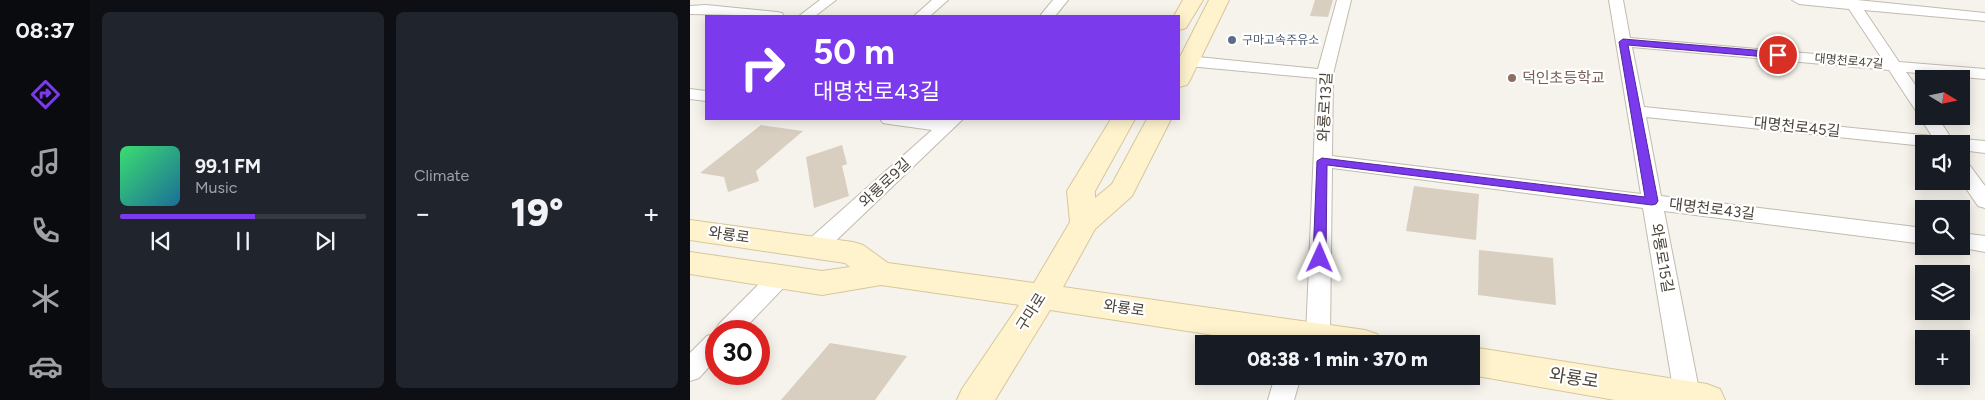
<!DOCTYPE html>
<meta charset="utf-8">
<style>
:root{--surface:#171b24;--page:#20242c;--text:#f1f3f6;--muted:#9ea1a6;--line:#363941;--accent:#7c3aed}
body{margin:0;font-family:Figtree,"Noto Sans KR",sans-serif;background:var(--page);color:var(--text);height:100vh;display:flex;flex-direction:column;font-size:19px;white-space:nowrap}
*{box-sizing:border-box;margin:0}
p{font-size:16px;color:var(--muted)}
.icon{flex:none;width:28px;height:28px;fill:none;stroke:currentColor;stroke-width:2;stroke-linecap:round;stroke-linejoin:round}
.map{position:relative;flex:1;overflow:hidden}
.side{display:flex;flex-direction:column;gap:12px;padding:12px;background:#0d0f14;width:600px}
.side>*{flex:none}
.top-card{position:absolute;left:15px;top:15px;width:475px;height:105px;border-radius:0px;box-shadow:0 2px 12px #0003;background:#7c3aed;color:#fff;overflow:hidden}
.needle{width:32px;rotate:100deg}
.tools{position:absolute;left:1225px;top:70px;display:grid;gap:10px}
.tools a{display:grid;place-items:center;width:55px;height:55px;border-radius:0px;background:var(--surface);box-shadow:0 2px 12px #0003;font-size:25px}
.speed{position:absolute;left:15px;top:320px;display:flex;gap:10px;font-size:25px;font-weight:700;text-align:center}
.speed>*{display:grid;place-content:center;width:65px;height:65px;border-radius:50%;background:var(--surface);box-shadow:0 2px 12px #0003;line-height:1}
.speed .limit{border:8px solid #d22;background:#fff;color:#111}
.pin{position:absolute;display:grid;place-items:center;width:42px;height:42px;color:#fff;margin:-21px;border:2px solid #fff;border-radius:50%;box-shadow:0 1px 5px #0007}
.me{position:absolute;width:55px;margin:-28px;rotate:1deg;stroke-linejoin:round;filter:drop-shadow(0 0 4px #0008)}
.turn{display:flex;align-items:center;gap:18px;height:105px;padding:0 25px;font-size:22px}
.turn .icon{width:65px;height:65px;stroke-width:2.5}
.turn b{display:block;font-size:35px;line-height:42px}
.big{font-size:38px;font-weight:800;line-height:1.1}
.side .widget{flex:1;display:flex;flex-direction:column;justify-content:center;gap:8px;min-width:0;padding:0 18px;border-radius:8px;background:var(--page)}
.song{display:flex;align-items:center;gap:15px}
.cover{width:60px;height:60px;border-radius:8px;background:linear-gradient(135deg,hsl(140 70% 55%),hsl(200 70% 35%))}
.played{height:5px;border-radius:2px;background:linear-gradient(90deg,var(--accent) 55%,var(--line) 55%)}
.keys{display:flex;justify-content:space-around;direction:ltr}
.heat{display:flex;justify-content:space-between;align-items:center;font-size:28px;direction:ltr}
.side .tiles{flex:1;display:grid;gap:12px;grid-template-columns:repeat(2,1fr)}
.trip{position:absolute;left:505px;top:335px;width:285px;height:50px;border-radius:0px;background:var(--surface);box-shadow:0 2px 12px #0003;font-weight:800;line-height:50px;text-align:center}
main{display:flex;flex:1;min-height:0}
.menu{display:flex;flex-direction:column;width:90px;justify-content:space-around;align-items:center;background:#090b0e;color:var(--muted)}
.menu .icon{width:35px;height:35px}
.menu .active{color:var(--accent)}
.menu b{font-size:22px;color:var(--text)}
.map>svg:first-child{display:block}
</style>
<main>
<nav class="menu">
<b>08:37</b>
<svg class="icon active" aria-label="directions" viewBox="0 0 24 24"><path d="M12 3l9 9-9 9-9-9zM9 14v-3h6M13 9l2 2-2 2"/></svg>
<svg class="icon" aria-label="music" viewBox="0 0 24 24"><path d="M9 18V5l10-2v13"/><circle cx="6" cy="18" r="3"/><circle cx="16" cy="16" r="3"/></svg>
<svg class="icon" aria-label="phone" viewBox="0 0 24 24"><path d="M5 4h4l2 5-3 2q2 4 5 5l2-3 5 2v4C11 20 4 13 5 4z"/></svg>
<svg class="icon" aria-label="climate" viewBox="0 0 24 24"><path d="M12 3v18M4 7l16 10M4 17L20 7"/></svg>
<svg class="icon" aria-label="car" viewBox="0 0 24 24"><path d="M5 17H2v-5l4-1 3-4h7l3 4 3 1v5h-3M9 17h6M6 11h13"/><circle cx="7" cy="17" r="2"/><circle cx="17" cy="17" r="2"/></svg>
</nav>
<section class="side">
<div class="tiles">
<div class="widget">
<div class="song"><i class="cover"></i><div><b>99.1 FM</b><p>Music</p></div></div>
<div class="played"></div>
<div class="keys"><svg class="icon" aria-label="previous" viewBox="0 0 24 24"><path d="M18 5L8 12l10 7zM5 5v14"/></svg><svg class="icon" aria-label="pause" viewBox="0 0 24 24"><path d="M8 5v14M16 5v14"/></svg><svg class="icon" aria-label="next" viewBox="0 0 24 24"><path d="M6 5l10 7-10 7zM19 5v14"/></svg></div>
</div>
<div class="widget"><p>Climate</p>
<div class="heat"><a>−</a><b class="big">19°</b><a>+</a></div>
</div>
</div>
</section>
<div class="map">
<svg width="1295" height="400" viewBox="0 0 1295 400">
<rect width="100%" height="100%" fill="#f6f3ec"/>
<g fill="#d8cfc1">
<polygon points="625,0 643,0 638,17 620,16"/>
<polygon points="71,125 113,131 66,171 69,181 38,192 34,177 10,173"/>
<polygon points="152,145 157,164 152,166 159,196 124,208 116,157"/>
<polygon points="724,186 789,194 786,240 716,231"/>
<polygon points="789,250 863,258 866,305 788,295"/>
<polygon points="140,343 217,356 185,400 91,400"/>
</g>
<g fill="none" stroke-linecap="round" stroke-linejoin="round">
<defs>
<g id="minor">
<polygon points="130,0 146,0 125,16 109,16"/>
<polygon points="242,0 258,0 240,16 224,16"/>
<polygon points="363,0 378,0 365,16 350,16"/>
<path d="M647 0H661L643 74 642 156 951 194 919 0H933L940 38 1193 60 1159 9 1109 4 1102 0H1167L1295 13V21L1174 10 1209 62 1295 69V79L1216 72 1234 97V116H1247L1261 138 1295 141V153L1271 150V144H1234V146L956 117 971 196 1234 228V244L974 211 1011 400H985L953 208 642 168 640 336 637 343 622 344 616 336 627 78 498 66 492 64 490 61 492 58 498 56 628 69ZM942 47 1199 70 1228 114H1230L1229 116 1242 136 954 107Z"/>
<polygon points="16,5 87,12 92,13 94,16 0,14 0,6"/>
<polygon points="0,89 16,91 16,101 0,99"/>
<polygon points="190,119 273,119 133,253 125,255 117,253 114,247 117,241 242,130 199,124 193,123"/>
<polygon points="1271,161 1278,163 1295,186 1295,208 1288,206 1271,181"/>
<polygon points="1271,233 1295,236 1295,252 1263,246 1271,246"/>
<polygon points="91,268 99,270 102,276 99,282 52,331 26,331 26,359 9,378 0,381 0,353 17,336 26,333 25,331 29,324 83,270"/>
<polygon points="585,376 611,376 604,400 578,400"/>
</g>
<g id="secondary">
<polygon points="493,0 513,0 496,28 489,30 489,16 484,16"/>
<polygon points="519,0 539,0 500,80 497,85 489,87 489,59"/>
<polygon points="421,119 445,119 405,191 405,198 422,184 457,119 481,119 442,196 405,229 373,287 675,330 687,334 692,344 582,344 360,310 305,400 267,400 272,389 329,305 191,285 132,295 0,274 0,252 132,271 160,267 155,263 0,240 0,220 163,242 173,245 198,263 344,283 380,222 377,191"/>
<polygon points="781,347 1017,384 1030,389 1035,400 925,400 781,375"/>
</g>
</defs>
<use href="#minor" stroke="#c2bbae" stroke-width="2"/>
<use href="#secondary" stroke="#d6c79b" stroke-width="2"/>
<use href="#minor" fill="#fff" fill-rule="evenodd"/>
<use href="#secondary" fill="#fff3cd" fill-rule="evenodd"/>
</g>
<polygon fill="#7c3aed" stroke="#51269a" points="933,39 1088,52 1092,55 1088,58 938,45 968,201 966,204 962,205 637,165 636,258 634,261 625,261 623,258 627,161 632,158 955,197 929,42"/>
<circle fill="#5c6f8a" stroke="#fff" stroke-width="2" cx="542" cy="40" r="5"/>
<circle fill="#8d6e63" stroke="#fff" stroke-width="2" cx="822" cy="78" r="5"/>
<g text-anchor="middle" stroke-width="4.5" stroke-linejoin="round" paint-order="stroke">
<g font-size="12" fill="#4e5e75" stroke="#fff" text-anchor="start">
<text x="552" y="44">구마고속주유소</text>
</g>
<g font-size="12" fill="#4b4439" stroke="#fff">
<text transform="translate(1159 61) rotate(5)" y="4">대명천로47길</text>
</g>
<g font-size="15" fill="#785e54" stroke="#fff" text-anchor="start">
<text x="832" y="83">덕인초등학교</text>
</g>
<g font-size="15" fill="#4b4439" stroke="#fff">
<text transform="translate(635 107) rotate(-87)" y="5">와룡로13길</text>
<text transform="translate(1107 127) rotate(6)" y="5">대명천로45길</text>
<text transform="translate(195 183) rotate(-43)" y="5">와룡로9길</text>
<text transform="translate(1022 209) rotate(7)" y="5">대명천로43길</text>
<text transform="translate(39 235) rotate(8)" y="5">와룡로</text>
<text transform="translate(972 258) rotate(80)" y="5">와룡로15길</text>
<text transform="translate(434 308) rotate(8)" y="5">와룡로</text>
<text transform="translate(341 312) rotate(-58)" y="5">구마로</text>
</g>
<g font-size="18" fill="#4b4439" stroke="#fff">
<text transform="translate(884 378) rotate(9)" y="6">와룡로</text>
</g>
</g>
</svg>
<div class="tools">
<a><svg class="needle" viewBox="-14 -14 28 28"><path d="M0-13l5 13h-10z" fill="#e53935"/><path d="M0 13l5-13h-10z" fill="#9ea1a6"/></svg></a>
<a><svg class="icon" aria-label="sound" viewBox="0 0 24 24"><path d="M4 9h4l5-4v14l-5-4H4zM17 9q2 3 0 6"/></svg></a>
<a><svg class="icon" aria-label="search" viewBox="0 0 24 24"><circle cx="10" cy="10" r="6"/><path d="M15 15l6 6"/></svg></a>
<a><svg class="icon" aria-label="layers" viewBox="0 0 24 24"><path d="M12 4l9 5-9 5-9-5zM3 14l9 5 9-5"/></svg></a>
<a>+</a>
</div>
<div class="speed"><div class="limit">30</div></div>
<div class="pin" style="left:1088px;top:55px;background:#d93025"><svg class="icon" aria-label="arrive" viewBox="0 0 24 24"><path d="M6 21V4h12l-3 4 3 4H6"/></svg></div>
<svg class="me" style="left:630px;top:258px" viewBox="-20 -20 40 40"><path d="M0-17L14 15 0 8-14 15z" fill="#7c3aed" stroke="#fff" stroke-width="4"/></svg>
<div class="trip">08:38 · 1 min · 370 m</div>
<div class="top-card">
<div class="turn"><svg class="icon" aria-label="right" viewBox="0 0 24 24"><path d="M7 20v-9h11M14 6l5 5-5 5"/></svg><div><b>50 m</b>대명천로43길</div></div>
</div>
</div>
</main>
